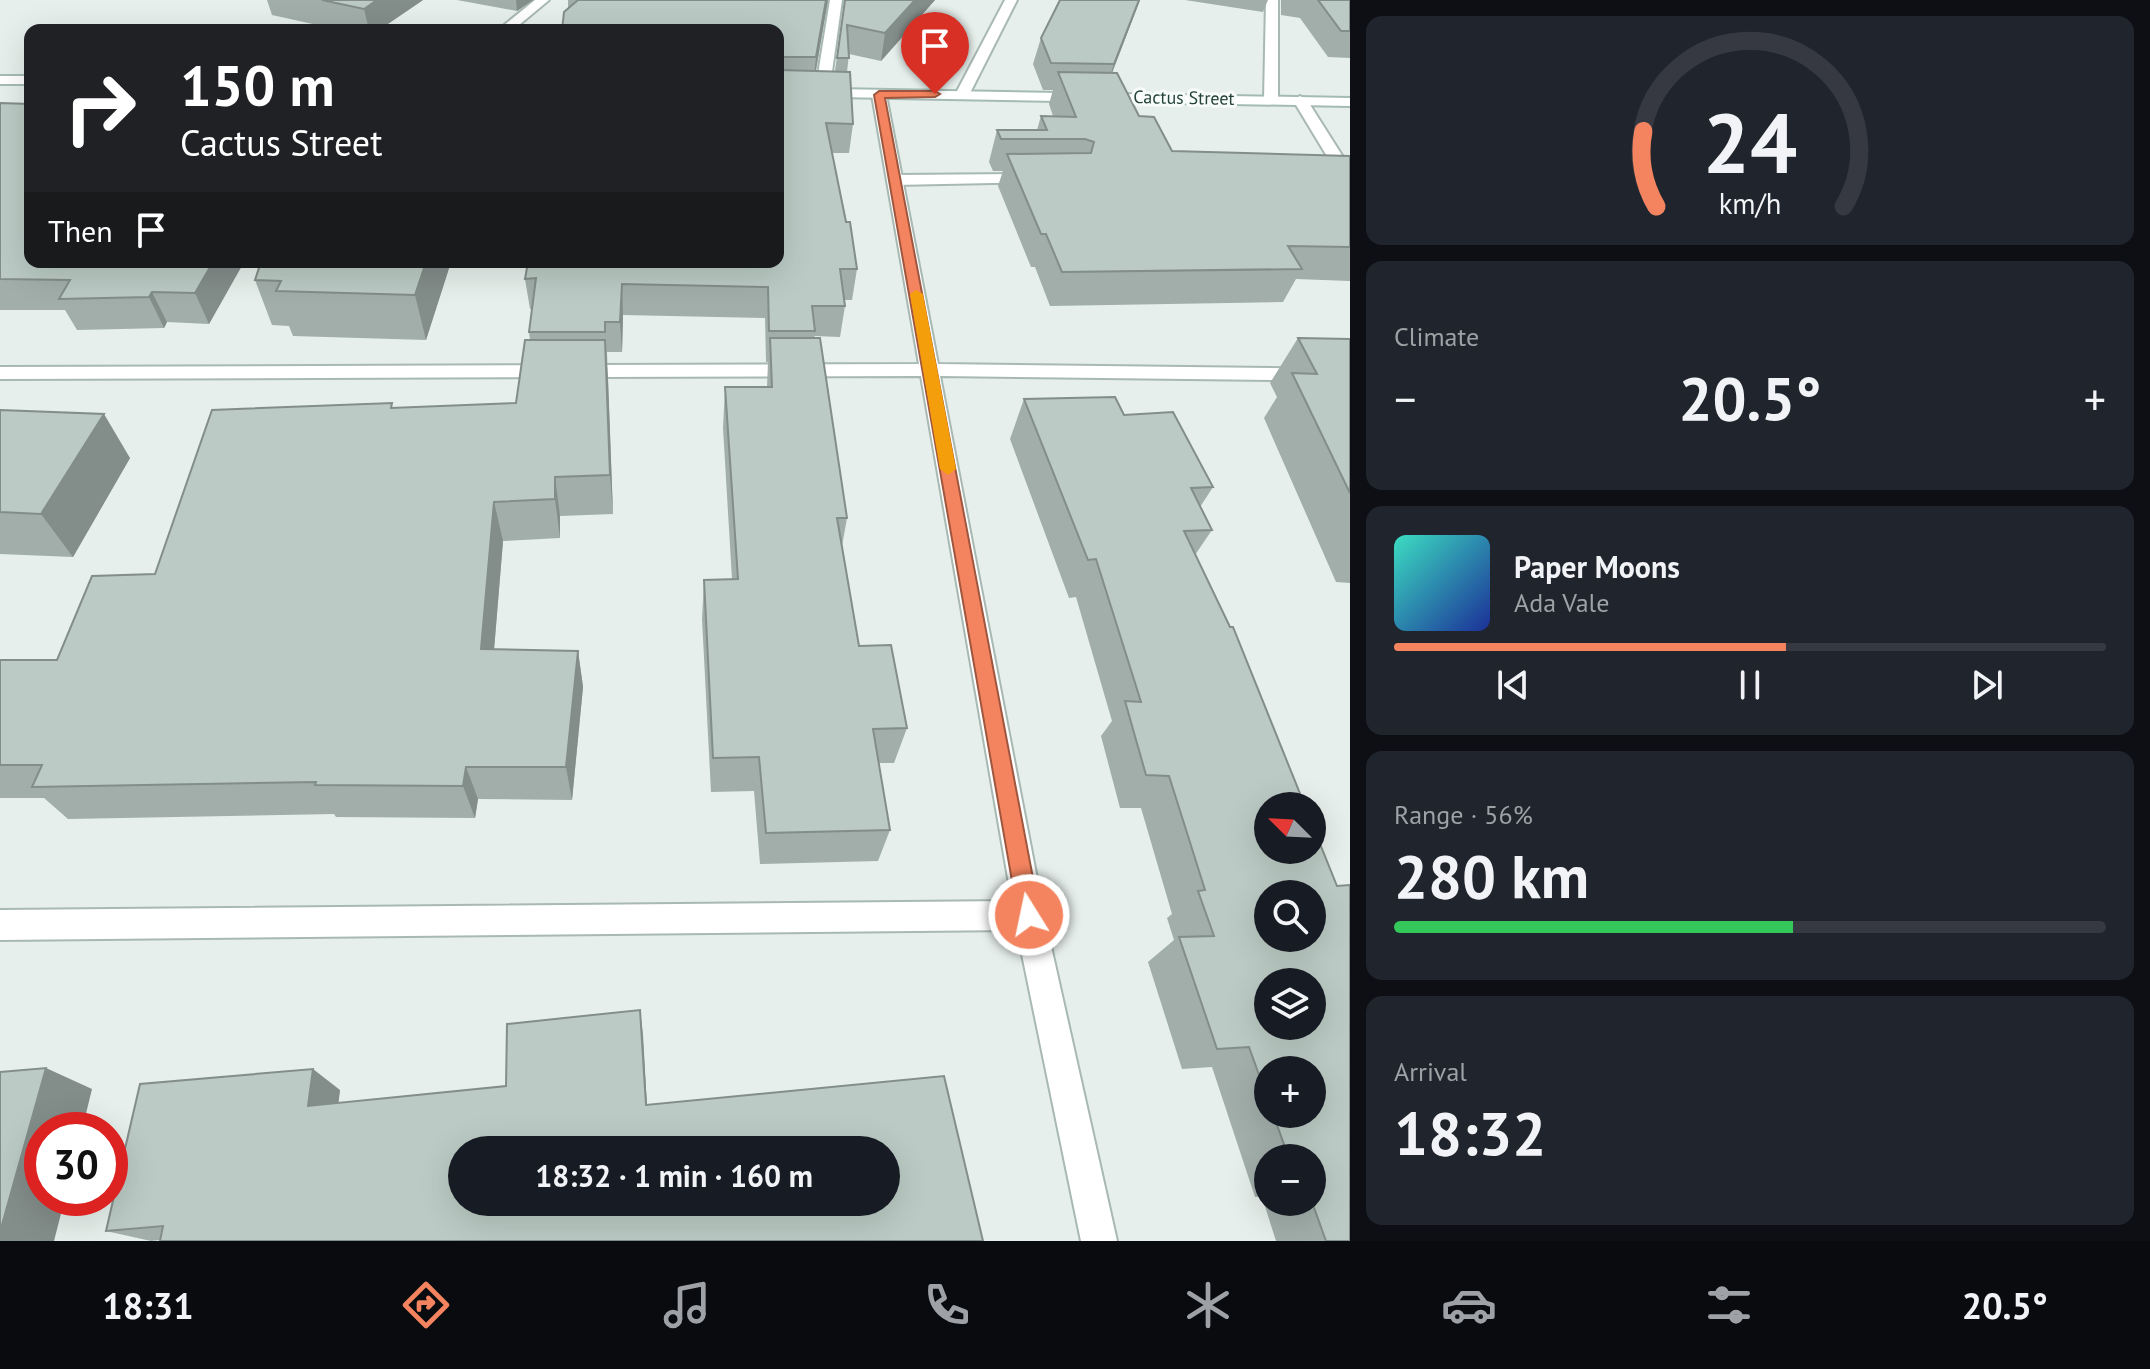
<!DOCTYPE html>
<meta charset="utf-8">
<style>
:root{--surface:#171b24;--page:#20242c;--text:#f1f3f6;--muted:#9ea1a6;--line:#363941;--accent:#f4845f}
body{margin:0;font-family:"PT Sans",sans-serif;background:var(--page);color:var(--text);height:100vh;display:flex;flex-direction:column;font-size:30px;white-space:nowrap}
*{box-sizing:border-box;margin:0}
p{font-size:26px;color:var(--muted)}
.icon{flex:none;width:44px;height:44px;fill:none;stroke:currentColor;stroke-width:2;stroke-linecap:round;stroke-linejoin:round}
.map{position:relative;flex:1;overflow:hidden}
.drawer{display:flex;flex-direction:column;gap:16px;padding:16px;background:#0d0f14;width:800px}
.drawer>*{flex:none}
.hud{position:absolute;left:24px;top:24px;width:760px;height:244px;border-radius:16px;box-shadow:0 8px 32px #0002;background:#202124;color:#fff;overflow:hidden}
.needle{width:52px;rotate:294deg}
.fabs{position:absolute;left:1254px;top:792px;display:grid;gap:16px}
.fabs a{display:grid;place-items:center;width:72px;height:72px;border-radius:50%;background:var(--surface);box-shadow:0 8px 32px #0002;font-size:40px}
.speed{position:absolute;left:24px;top:1112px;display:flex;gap:16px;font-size:40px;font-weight:700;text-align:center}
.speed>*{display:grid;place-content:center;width:104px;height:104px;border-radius:50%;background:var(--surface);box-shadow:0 8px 32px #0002;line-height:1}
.speed .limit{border:12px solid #d22;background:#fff;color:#111}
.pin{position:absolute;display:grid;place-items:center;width:68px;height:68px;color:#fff;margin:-82px -34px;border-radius:50% 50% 50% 0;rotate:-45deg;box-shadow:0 0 8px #0007}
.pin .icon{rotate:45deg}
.me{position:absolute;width:88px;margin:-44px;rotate:350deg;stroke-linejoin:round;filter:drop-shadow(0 0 6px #0008)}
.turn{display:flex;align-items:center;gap:28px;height:168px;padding:0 24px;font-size:36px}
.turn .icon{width:104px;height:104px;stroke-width:2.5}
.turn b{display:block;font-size:56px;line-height:68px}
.then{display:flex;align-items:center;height:76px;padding:0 24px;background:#0003;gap:16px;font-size:30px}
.big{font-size:60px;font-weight:600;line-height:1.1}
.drawer .card{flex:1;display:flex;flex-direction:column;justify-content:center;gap:12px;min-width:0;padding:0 28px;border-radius:16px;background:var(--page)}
.drawer .dial{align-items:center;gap:0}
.dial svg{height:208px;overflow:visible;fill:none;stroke:var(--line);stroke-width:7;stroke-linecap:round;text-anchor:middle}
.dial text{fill:var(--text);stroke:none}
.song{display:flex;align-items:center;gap:24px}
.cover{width:96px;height:96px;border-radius:12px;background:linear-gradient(135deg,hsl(170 70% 55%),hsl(230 70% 35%))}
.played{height:8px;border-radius:4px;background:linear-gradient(90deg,var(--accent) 55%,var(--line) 55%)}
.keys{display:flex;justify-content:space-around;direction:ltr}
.heat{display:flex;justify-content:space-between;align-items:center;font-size:44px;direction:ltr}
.charge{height:12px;border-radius:6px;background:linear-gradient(90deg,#34c759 56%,var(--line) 0)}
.trip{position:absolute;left:448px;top:1136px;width:452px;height:80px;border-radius:40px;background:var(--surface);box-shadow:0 8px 32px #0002;font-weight:600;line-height:80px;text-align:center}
.dock{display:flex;height:128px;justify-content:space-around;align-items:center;background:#090b0e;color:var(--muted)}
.dock .icon{width:56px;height:56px}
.dock .on{color:var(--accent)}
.dock b{font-size:36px;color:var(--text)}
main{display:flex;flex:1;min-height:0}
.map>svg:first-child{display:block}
</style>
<main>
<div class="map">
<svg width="1350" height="1241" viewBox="0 0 1350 1241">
<rect width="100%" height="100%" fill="#e6efeb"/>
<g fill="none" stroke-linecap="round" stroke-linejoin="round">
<defs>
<g id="lane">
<polygon points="830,0 842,0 829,93 822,97 815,93"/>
<polygon points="1266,0 1278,0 1278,100 1271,104 1264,100"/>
<polygon points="1300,96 1307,100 1350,168 1350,186 1342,181 1293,100"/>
<polygon points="1033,174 1039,176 1039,182 895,185 887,180 895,175"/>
</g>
<g id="street">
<polygon points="535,0 549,0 513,30 498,30"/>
<polygon points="1005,0 1017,0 970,93 963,97 958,96 956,93"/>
<polygon points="879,91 886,95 938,364 1350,369 1350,381 940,376 1044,915 1117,1241 1081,1241 1017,930 0,940 0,910 1012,901 921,376 0,379 0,367 919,364 872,95"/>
</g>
<g id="secondary">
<rect x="0" y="76" width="30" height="8"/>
<polygon points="778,88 1350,98 1350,106 778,96"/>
</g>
</defs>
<use href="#lane" stroke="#a8b8b2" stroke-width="4"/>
<use href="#street" stroke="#a8b8b2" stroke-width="4"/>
<use href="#secondary" stroke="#a4bbb3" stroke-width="4"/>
<use href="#lane" fill="#fff" fill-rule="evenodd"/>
<use href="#street" fill="#fff" fill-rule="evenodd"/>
<use href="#secondary" fill="#fff" fill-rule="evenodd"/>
</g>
<g fill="#a1aea9" fill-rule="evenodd">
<polygon points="267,0 423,0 379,30 340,30 272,15"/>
<polygon points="457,0 533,0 517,11"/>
<polygon points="568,0 828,0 816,71 835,71 845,0 935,0 881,61 849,54 847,72 853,124 849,153 832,153 857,269 852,300 844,300 845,306 840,337 815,336 814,338 847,518 842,546 859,646 907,728 894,763 879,763 890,830 878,861 760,864 754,791 711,792 702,619 704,580 732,579 723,428 725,387 767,387 768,362 766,362 765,318 623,315 622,352 607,352 613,514 560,516 560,538 503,541 494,650 578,651 583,687 572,800 478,799 475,818 336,817 334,814 68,819 44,798 0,798 0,660 57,660 155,574 393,408 516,403 530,340 529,332 532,309 530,309 525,279 568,9"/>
<polygon points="1060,0 1140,0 1112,73 1139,116 1172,151 1350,156 1350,281 1296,279 1283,302 1050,306 1035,267 1031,267 998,186 1003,171 993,171 989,162 997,130 1037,130 1041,116 1053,116 1049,104 1053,90 1043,90 1033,64 1041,38"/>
<polygon points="1185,0 1268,0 1263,12"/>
<polygon points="1281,0 1350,0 1350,58 1328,57 1300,18 1281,15"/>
<polygon points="0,103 244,262 209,324 167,322 164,328 77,330 65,310 0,310"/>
<polygon points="261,262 451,262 426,340 293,336 289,326 272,325 255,280"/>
<polygon points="1298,338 1350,339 1350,583 1336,582 1264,418 1277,397 1270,383"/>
<path d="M1024 399 1124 415 1213 487 1200 507 1212 530 1195 555 1350 1241H1276L1262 1197H1255L1212 1067 1182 1069 1148 962 1174 940 1167 918 1172 914 1141 808H1120L1101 736 1112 721 1076 597 1069 598 1010 439ZM1268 1070 1312 1114H1268ZM1268 1158H1312V1202H1268Z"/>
<polygon points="0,410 130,458 73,557 0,554"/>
<polygon points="640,1010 647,1105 160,1240 151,1241 106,1231 340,1090 338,1103 506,1086"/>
</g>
<g fill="#838d89">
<polygon points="377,0 423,0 379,30 369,30 364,9"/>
<polygon points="516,0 533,0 517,11"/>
<polygon points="826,0 828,0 813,86 816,57"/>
<polygon points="915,0 935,0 881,61 885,33"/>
<polygon points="1139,0 1140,0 1105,91 1114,64"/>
<polygon points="213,262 244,262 209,324 195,293"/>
<polygon points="426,262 451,262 426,340 415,295"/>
<polygon points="622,284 623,315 622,352 620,322"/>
<polygon points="152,292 167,322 164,328 149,297"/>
<polygon points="605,340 608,380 613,514 610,475"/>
<polygon points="104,414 130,458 73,557 41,514"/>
<polygon points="555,477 560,516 560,538 555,499"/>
<polygon points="494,502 503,541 491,686 481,649"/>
<polygon points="578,651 583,687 572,800 566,767"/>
<polygon points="466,767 478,799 475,818 463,786"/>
<polygon points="640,1010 643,1035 648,1124 646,1105"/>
<polygon points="46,1068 92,1089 82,1130 42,1130 42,1198 65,1198 54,1241 0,1241 0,1232"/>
<polygon points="313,1069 340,1090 336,1124 308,1106"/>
</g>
<g fill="#bbcac4" stroke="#838d89" stroke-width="2" fill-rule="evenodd">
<polygon points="322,0 377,0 364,9"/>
<polygon points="578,0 826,0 816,57 780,57 778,59 778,30 562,30 564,12"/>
<polygon points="845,0 915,0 885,33 847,25 849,58 837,58"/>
<polygon points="1060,0 1139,0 1114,64 1051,63 1041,38"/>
<polygon points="1318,0 1350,0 1350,31 1341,31"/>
<polygon points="778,62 780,70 850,72 853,124 826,123 846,222 850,222 857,269 840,269 845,306 812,306 815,331 769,331 768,287 622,284 620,322 605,322 605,332 529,332 536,278 525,279 528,262 778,262"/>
<polygon points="1058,72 1117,73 1139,116 1154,117 1172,151 1350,156 1350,247 1288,246 1302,269 1062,272 1046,234 1041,234 1007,154 1091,153 1094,142 1085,139 1001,139 997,130 1047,130 1041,116 1076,117"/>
<polygon points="0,103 30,104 30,262 213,262 195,293 152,292 149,297 59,299 70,280 0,279"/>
<polygon points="261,262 426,262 415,295 276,291 281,281 255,280"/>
<polygon points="770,338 820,338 847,518 837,518 859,646 891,645 907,728 873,729 890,830 766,833 759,757 713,758 704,580 738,579 725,387 772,387"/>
<polygon points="1298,338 1350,339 1350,493 1292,373 1317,374"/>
<polygon points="525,340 605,340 610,475 555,477 555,499 494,502 481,649 578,651 566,767 466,767 463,786 315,785 316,782 32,787 42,765 0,765 0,660 57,660 92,576 155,574 212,410 392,403 391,408 516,403"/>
<path d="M1115 397 1124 415 1173 412 1213 487 1191 488 1212 530 1184 531 1230 627H1233L1305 806H1268V850H1312V824L1337 886 1350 885V1241H1326L1312 1202V1158H1289L1273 1114H1312V1070H1268V1100L1249 1047 1217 1049 1179 937 1214 936 1198 891 1205 890 1169 776 1146 775 1125 701 1141 702 1096 559 1088 560 1024 399ZM1268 894H1312V938H1268ZM1268 982H1312V1026H1268Z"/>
<polygon points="0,410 104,414 41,514 0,512"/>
<path d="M640 1010 646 1105 944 1076 983 1241H160L163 1226 106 1231 140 1084 313 1069 308 1106 506 1086 507 1024ZM462 1150H886V1202H462Z"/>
<polygon points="46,1068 0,1232 0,1072"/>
</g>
<polygon fill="#f4845f" stroke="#9f563e" stroke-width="2" points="879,91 935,91 940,94 935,97 885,98 1040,915 1037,923 1029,926 1021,923 1018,915 874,95"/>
<polygon fill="#f59e0b" points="916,290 923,294 956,469 948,475 940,469 910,294"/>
<g text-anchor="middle" stroke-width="6" stroke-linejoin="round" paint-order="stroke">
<g font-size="18" fill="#24423a" stroke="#f7fbf9">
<text transform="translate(1184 98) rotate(1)" y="6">Cactus Street</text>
</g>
</g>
</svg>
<div class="fabs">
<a><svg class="needle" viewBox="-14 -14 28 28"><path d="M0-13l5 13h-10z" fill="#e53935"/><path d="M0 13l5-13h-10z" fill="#9ea1a6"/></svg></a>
<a><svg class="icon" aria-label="search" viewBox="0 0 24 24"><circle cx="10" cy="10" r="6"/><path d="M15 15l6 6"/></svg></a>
<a><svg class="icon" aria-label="layers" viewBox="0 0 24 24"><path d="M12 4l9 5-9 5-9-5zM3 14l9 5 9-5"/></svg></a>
<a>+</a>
<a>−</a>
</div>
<div class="speed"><div class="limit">30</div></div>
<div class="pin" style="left:935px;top:94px;background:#d93025"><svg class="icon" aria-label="arrive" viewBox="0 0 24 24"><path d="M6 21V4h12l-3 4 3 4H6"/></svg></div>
<svg class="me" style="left:1029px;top:915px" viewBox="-20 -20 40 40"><circle r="17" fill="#f4845f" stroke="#fff" stroke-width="3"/><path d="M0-11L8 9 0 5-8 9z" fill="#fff"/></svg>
<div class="trip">18:32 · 1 min · 160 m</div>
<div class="hud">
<div class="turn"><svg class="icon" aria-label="right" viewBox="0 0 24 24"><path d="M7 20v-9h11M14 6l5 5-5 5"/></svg><div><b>150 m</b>Cactus Street</div></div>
<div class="then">Then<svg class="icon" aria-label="arrive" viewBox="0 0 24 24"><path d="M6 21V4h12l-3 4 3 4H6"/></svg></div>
</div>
</div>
<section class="drawer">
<div class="card dial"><svg viewBox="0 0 100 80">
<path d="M14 69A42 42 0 1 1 86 69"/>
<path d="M14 69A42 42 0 0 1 9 40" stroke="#f4845f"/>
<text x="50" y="56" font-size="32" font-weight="700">24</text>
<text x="50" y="72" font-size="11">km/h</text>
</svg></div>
<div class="card"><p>Climate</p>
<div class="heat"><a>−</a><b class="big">20.5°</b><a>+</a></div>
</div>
<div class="card">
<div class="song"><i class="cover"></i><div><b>Paper Moons</b><p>Ada Vale</p></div></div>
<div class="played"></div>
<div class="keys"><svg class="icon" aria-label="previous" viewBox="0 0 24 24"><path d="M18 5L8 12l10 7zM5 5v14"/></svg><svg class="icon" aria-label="pause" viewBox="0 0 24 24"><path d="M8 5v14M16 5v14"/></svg><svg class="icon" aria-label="next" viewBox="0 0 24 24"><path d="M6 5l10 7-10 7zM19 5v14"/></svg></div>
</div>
<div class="card"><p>Range · 56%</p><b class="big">280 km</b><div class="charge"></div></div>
<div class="card"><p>Arrival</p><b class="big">18:32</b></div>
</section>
</main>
<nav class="dock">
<b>18:31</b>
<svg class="icon on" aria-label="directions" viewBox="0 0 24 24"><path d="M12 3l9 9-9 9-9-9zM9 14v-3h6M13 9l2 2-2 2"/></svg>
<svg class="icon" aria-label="music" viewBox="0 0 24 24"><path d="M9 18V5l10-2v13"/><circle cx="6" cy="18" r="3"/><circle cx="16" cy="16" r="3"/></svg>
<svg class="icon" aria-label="phone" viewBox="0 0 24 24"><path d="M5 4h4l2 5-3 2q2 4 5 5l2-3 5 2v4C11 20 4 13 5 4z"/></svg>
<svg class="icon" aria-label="climate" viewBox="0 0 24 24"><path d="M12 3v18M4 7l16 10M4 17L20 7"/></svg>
<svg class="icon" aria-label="car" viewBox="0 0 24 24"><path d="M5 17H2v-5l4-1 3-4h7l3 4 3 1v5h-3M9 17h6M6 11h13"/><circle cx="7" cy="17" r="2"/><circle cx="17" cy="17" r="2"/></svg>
<svg class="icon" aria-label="filters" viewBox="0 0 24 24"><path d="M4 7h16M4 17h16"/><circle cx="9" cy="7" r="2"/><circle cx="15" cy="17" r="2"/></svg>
<b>20.5°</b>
</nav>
